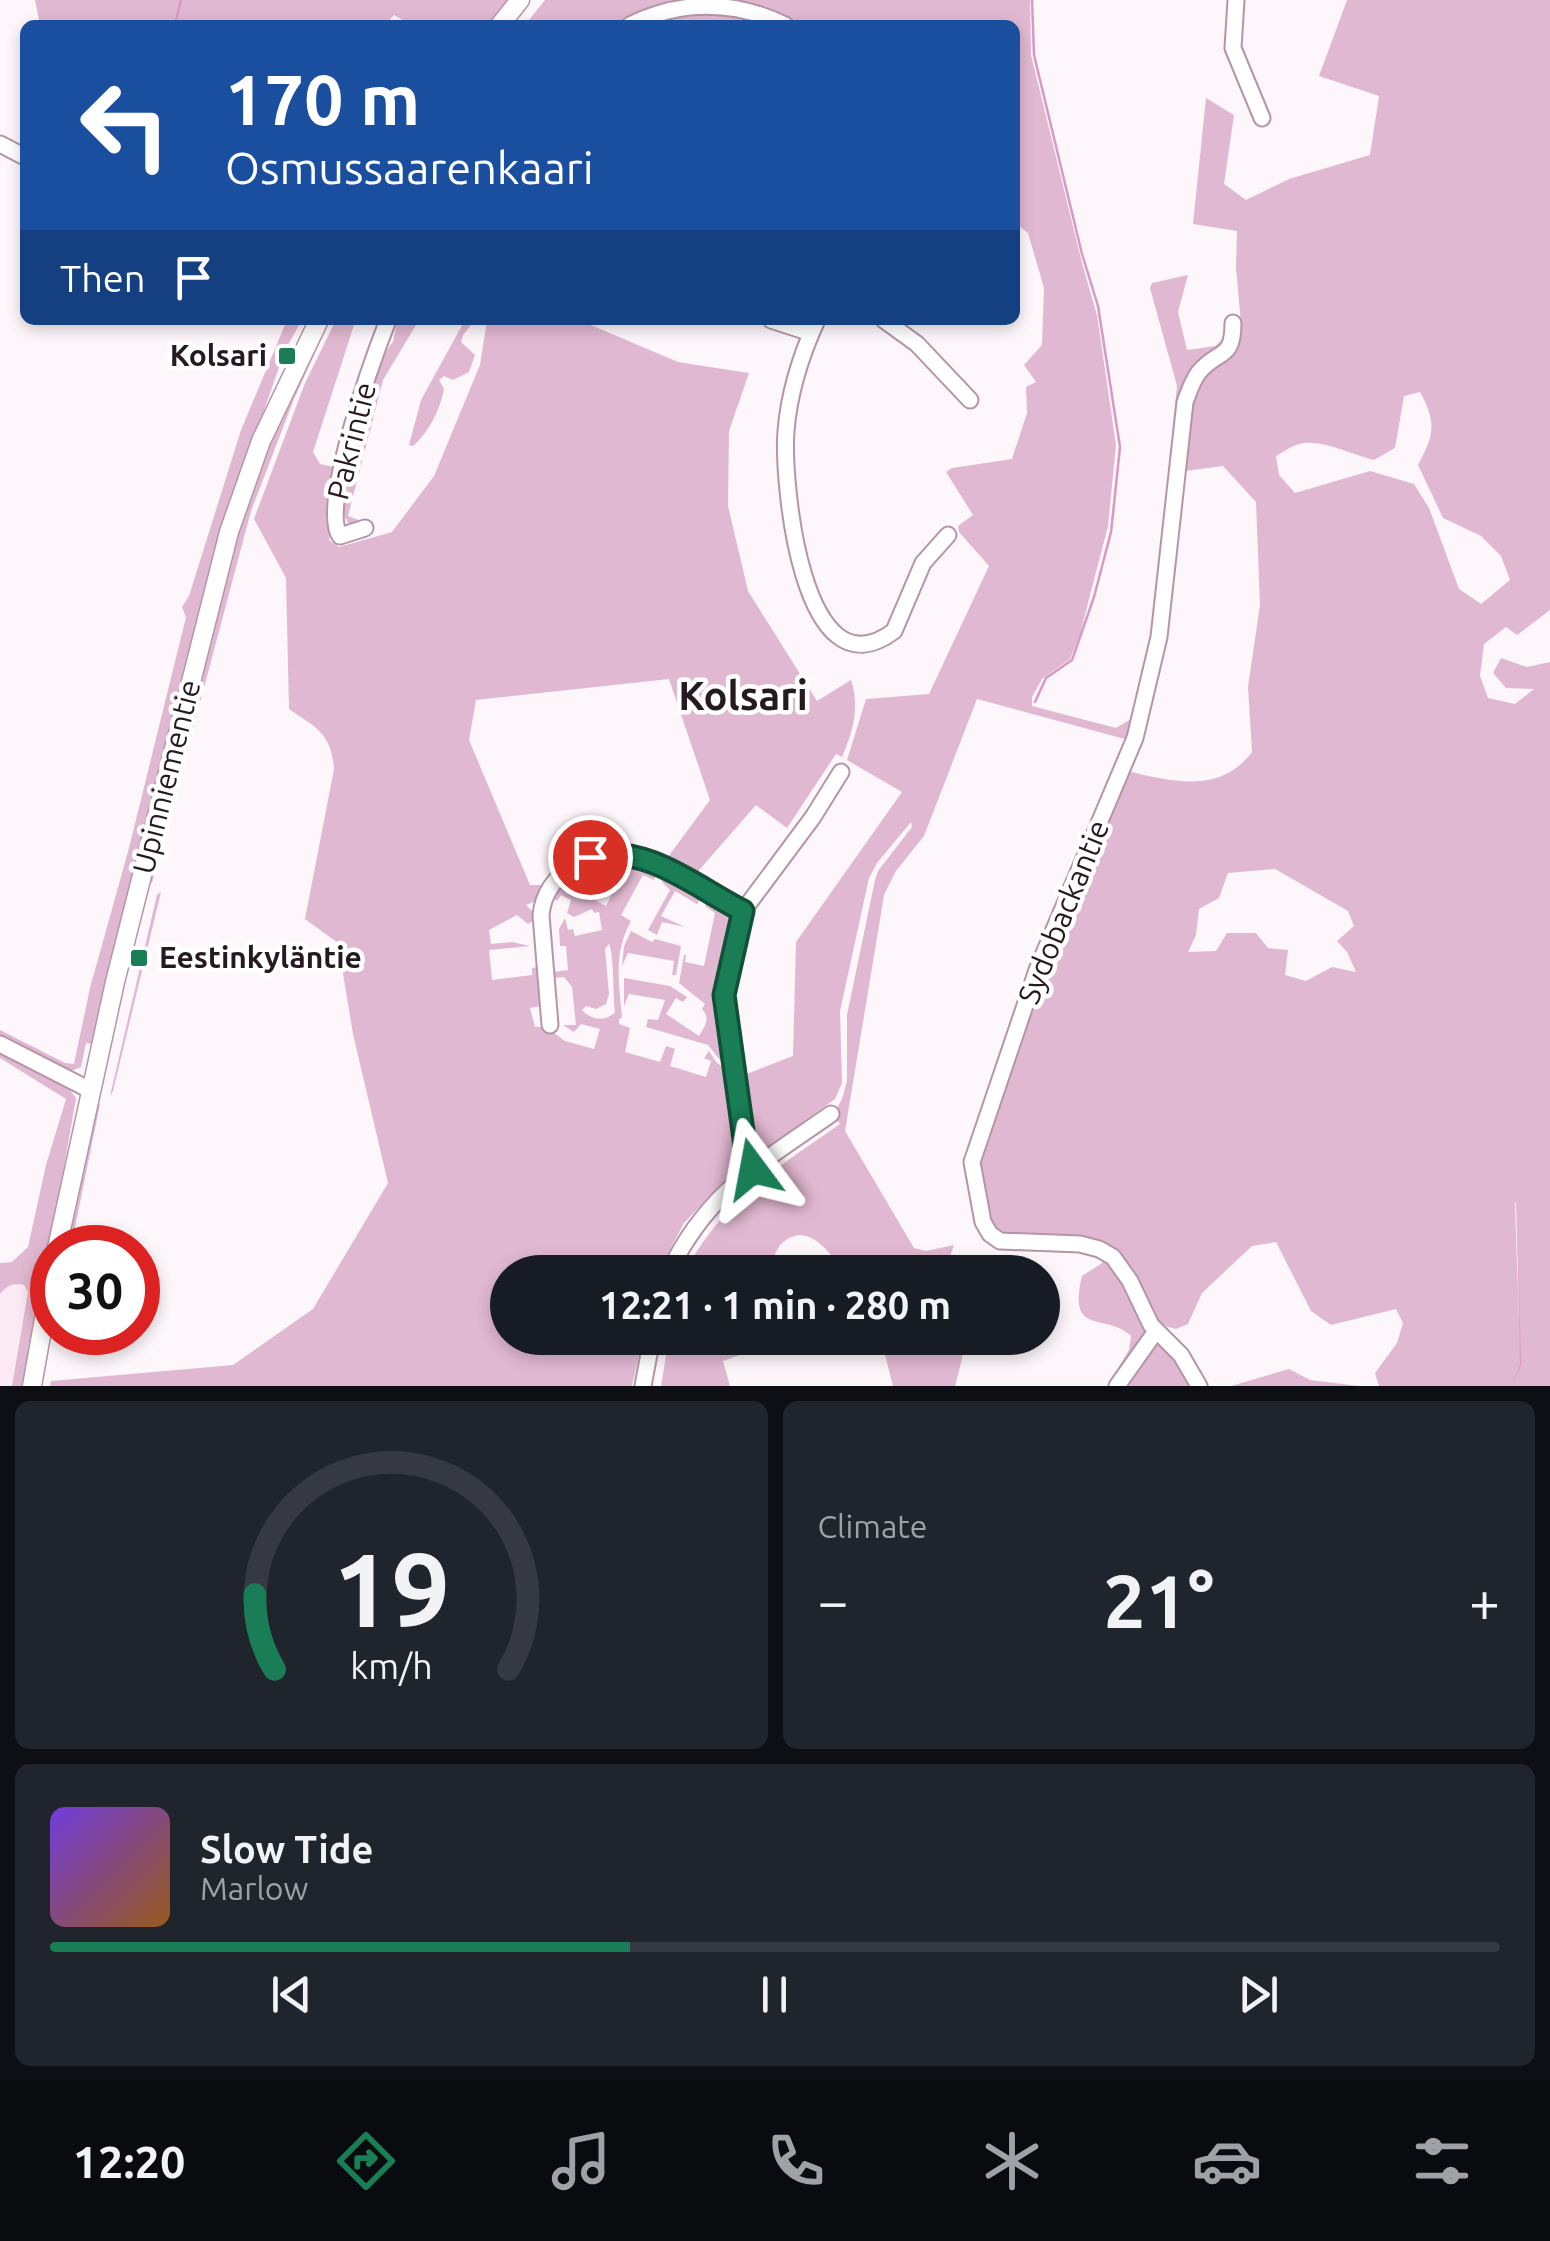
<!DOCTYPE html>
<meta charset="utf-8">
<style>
:root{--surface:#171b24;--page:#20242c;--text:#f1f3f6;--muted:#9ea1a6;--line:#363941;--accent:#197d56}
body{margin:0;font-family:Ubuntu,sans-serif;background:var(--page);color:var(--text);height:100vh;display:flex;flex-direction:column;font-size:38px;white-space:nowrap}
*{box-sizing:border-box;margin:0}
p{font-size:32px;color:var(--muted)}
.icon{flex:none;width:55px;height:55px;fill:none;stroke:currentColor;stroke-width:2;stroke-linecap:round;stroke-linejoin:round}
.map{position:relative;height:1386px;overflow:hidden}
.drawer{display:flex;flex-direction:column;gap:15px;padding:15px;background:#0d0f14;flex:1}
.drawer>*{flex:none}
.hud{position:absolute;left:20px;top:20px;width:1000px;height:305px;border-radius:15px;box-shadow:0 5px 15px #0003;background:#1a4fa0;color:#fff;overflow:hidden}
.speed{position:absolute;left:30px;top:1225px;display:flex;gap:20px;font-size:50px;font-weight:700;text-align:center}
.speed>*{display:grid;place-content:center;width:130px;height:130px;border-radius:50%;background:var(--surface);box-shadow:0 5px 15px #0003;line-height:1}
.speed .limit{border:15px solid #d22;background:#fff;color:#111}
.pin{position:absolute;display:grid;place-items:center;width:85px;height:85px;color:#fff;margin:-42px;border:5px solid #fff;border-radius:50%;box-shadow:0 2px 10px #0007}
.me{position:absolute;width:110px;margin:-55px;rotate:347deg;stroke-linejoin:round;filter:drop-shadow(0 0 8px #0008)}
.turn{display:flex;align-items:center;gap:35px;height:210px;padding:0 40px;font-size:45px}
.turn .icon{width:130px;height:130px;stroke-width:2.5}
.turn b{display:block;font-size:70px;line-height:85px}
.then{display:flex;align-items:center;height:95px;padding:0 40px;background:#0003;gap:20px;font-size:38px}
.big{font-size:75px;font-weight:700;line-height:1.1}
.drawer .widget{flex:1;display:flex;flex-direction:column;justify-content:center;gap:15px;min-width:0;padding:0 35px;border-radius:15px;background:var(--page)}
.drawer .dial{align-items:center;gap:0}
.dial svg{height:260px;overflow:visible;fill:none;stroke:var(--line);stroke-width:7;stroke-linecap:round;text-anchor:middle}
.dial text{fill:var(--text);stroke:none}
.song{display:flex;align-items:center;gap:30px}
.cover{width:120px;height:120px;border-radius:15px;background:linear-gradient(135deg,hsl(260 70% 55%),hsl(30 70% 35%))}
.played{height:10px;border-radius:5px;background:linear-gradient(90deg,var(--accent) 40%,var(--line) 40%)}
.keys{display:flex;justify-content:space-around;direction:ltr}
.heat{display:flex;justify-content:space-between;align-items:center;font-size:55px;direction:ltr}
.drawer .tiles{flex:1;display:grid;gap:15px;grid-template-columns:1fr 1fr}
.widget:last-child{grid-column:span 2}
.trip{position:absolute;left:490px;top:1255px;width:570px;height:100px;border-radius:50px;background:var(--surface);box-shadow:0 5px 15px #0003;font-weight:700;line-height:100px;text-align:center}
.dock{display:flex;height:160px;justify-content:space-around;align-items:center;background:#090b0e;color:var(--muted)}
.dock .icon{width:70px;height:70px}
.dock .current{color:var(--accent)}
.dock b{font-size:45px;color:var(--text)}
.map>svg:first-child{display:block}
</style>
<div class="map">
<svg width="1550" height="1386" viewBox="0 0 1550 1386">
<rect width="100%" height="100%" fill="#fdf6fa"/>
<polygon fill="#fbeaf4" points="15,1284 24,1285 28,1292 17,1369 12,1386 0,1386 0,1294 7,1286"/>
<g fill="#e1b8d1" fill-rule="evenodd">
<polygon points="35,0 510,0 489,25 411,25 394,15 385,25 40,25"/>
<polygon points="545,0 682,0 665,4 621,25 525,25"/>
<path d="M733 0H1030L1031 55 1082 263 1097 315 1116 445 1108 526 1080 634 1070 659 1042 679 1032 697V706L1116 728 1131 719 1153 626 1177 386 1150 288 1152 283 1188 275 1178 312 1187 350 1215 346 1241 323 1236 268 1237 231 1193 224 1206 98 1234 115 1224 184 1246 200 1289 179 1370 155 1379 96 1319 76 1347 0H1550V610L1517 635 1506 627 1484 644 1480 676 1488 698 1515 704 1534 689 1506 688 1493 673 1501 658 1527 667 1550 662V1386H1379L1375 1373 1397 1343 1403 1323 1396 1309 1331 1325 1311 1311 1276 1242 1252 1246 1202 1293 1188 1324 1176 1329 1157 1324C1148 1308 1143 1290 1134 1274 1109 1228 1050 1240 1004 1239L987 1219 977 1164 1045 964 1127 771C1171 781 1220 795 1252 752L1248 687 1260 605 1256 502 1223 466 1185 471 1161 613 1132 741 977 699 924 836 896 871 884 895 845 1131 914 1248 926 1251 954 1245 948 1262 956 1272H844C830 1253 808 1219 781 1244 775 1251 772 1264 766 1272H685C722 1201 777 1168 840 1124L838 1121 767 1170 764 1166 832 1118 842 1099 847 1081V1015L875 880 878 871 912 827 911 822 877 863 869 878 840 1011 842 1083 835 1099 762 1152 752 1148 739 1077 793 1056 796 942 902 792 847 760 866 699 929 694 989 566 959 532 958 526 973 515 946 472 952 468 1012 459 1027 413 1026 387 1036 382 1024 365 1042 345 1044 288 1028 233 1015 223V25H795L747 2ZM1420 392C1437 423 1434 435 1418 465L1443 518 1481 536 1501 556 1510 580 1481 604 1459 589 1429 508 1414 484 1370 471 1295 493 1279 475 1276 456C1283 452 1292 446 1299 444 1321 438 1352 455 1374 460L1395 448 1404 396ZM1275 869 1348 911 1354 926 1337 941 1347 952 1356 972 1332 967 1306 981 1285 975 1288 950 1268 948 1256 933H1227L1216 951 1188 952 1196 935 1199 909 1219 898 1228 873ZM1516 1202 1520 1352 1515 1204Z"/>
<polygon points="693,14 718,14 761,25 653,25 669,18"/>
<polygon points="287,320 302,320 285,350 253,442 139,856 92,1044 86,1043 81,1067 69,1072 0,1037 0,1030 65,1063 74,1064 90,988 129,848 186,617 182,607 189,596 241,430"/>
<polygon points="322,320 330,320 294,399 251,511 152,883 149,881 245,509 263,458"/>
<path d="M336 320H367L355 322 313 452 320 464 338 468 329 540 339 547 392 532 434 476 480 365 487 320H579L678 362 749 373 729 431 728 506 748 591 817 701 851 680C860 708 853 731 842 757L836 754 787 828 756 805 694 876 665 861 710 800 669 679 476 700 469 740 530 885H543L536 901 526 905 534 913 535 920 528 924 517 915 489 930 491 944 512 942 530 946 489 950 492 980 532 975V968L538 967 541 1006 530 1008 535 1027H546L565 1041 594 1049 600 1029 581 1024 574 1032 563 1025H576L572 987 564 977 550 978 553 972 568 970 566 946H560L559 929 565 918 568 930 573 929 575 936 602 930 599 912 594 913 592 909 574 917 567 913 571 900 561 895 557 901 551 896 568 878 567 886 606 906 617 883 595 869 597 861 623 858 657 870 654 880 643 875 621 915 631 921C613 953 619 983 622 1018L619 1019V1024L630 1028 625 1052 660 1062 666 1046 675 1049 670 1066 706 1077 711 1061 704 1058 709 1051 716 1062 725 1069 738 1163 734 1171 684 1223 658 1272H508V1338H643L632 1386H50L51 1381 233 1365 313 1309 388 1183 353 1034 338 943 305 919 334 769C331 732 316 728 289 709L286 578 254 519 305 383ZM609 944C614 955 613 995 615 1012 606 1022 590 1020 582 1010L586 1006 596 1009 606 1004 609 994 605 949Z"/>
<path d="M402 320H419L383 380 348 516 364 522 350 527 343 513C350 479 371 364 393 342L397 322Z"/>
<path d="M465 320H475L463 335 461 342 475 355 469 372 453 380 444 376 439 380 444 389C440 410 429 432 413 446L409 445 421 400Z"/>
<polygon points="668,877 703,896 697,904 675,891 661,916 685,927 662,922 657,935 648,930 670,890 661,881"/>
<polygon points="161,892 113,1091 110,1096 157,895"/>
<path d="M710 899 726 908 731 919 716 1009 724 1065 708 1045 646 1027 648 1019 658 1020 665 1000 629 994 624 1006V978L670 986 687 997 683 1002 676 998 666 1014 699 1036C706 1025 710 1018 702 1009L705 1004 679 983 684 955H686L685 962 704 966 715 913 705 906Z"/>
<polygon points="631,931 652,942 655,939 681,946 676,975 672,975 674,961 628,953 622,966 624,946"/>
<path d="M0 1049 65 1084 76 1098 26 1386H12L28 1292 24 1285C12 1283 8 1285 0 1294V1263L12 1262 28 1247 46 1165 66 1099 0 1058Z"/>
<polygon points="100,1104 71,1247 65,1248 96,1107"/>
<path d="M1110 1258 1153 1331 1119 1379 1117 1370 1129 1350 1131 1336C1106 1312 1067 1338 1082 1276Z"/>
<polygon points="669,1338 760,1338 757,1349 723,1361 730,1386 661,1386"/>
<polygon points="840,1338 963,1338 962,1359 955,1386 893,1386 885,1355 852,1346"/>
<polygon points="1160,1340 1195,1386 1120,1386 1148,1346"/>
<polygon points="1289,1369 1310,1380 1359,1386 1231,1386"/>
</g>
<polygon fill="#da99c2" points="1517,1202 1521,1365 1512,1386 1520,1365"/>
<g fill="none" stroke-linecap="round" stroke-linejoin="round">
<g stroke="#da99c2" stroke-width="2.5">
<polyline points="1032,0 1034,55 1082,254 1098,306 1120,447 1111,532 1094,597 1072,660 1046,678 1035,702"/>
<polyline points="175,25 181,0"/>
</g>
<defs>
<g id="minor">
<polyline points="1236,0 1233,48 1262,118"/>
<path d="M630 25C680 0 734 0 785 25"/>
<polyline points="0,144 25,157"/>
<polyline points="771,320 811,333"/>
<path d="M817 320C801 355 789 393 786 431 782 481 802 700 894 631L923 563 948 535"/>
<polyline points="884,320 917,344 970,400"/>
<path d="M365 528 340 536C319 507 374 356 388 320"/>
<polyline points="743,911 813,817 841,772"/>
<path d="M550 1025 541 915C543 894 555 877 573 866 630 830 693 885 743 911L725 995 746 1153 752 1169"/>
<polyline points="0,1044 90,1090"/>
<path d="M669 1272C707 1192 761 1163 831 1114"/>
<polyline points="643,1386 652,1338"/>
<polyline points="1117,1386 1156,1331"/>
<path d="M1199 1386 1181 1355 1151 1325 1130 1281 1113 1257 1099 1249 1080 1244 1000 1241 990 1234 983 1222 972 1162 1037 970 1135 738 1159 637 1185 402C1189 392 1192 381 1199 372 1218 349 1233 361 1233 323"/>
</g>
<g id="major">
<polyline points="500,25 520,0"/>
<polyline points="57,1248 115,982 229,532 261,441 319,320"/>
<polyline points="32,1386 52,1274"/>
</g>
</defs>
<use href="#minor" stroke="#b595a8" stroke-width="19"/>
<use href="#major" stroke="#b595a8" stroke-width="21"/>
<use href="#minor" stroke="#fff" stroke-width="15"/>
<use href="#major" stroke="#fff" stroke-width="18"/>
</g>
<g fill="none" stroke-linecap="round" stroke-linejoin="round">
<defs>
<path id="route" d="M590 857C647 844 694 886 743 911L724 995 746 1153 753 1169"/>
</defs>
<use href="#route" stroke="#105138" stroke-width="25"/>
<use href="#route" stroke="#197d56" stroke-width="18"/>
</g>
<g fill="#197d56" stroke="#fff" stroke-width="4">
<rect x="277" y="346" width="20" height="20" rx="5"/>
<rect x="129" y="948" width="20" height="20" rx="5"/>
</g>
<g text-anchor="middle" stroke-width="9" stroke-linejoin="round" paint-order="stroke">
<g font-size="30" font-weight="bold" fill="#261a21" stroke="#fff" text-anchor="end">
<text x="267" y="366">Kolsari</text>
<text x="159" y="968" text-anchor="start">Eestinkyläntie</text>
</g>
<g font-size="30" fill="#261a21" stroke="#fff">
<text transform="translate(352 441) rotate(-76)" y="10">Pakrintie</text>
<text transform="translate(167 777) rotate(-76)" y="10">Upinniementie</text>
<text transform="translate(1064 912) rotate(-68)" y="10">Sydobackantie</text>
</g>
<g font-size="40" font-weight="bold" fill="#261a21" stroke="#fff">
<text x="743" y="710">Kolsari</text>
</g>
</g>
</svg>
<div class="speed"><div class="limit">30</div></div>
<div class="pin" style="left:590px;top:857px;background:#d93025"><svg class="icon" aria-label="arrive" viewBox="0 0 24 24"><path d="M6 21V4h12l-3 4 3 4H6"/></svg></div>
<svg class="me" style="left:753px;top:1169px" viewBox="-20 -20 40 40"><path d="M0-17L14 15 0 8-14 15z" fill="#197d56" stroke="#fff" stroke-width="4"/></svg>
<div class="trip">12:21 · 1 min · 280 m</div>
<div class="hud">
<div class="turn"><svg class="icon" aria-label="left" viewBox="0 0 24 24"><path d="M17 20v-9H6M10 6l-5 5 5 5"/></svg><div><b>170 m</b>Osmussaarenkaari</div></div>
<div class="then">Then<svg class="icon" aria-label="arrive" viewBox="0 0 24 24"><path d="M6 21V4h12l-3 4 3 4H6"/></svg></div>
</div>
</div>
<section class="drawer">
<div class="tiles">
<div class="widget dial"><svg viewBox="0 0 100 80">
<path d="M14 69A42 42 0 1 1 86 69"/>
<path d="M14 69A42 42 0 0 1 8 46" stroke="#197d56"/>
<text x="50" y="56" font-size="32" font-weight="700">19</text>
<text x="50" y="72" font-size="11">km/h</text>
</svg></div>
<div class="widget"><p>Climate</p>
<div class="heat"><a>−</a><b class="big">21°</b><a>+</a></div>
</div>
<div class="widget">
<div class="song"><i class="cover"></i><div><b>Slow Tide</b><p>Marlow</p></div></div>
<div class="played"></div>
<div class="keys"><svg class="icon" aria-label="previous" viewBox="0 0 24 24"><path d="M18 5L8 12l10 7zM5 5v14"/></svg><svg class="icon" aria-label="pause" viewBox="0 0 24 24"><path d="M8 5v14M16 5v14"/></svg><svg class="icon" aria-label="next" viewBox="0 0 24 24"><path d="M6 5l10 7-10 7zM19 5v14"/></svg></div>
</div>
</div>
</section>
<nav class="dock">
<b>12:20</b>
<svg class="icon current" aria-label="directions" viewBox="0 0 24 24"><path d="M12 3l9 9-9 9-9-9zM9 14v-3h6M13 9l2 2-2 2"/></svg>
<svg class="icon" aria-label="music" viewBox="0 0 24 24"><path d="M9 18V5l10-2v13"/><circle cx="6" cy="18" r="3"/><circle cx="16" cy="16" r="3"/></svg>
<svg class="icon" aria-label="phone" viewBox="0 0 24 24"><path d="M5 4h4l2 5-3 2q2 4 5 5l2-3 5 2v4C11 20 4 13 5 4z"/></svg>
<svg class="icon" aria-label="climate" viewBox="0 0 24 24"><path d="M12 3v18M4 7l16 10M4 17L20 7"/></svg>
<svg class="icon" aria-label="car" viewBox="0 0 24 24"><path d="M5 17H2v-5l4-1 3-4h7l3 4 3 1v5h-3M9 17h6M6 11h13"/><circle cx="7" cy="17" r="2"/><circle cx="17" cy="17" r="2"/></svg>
<svg class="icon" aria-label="filters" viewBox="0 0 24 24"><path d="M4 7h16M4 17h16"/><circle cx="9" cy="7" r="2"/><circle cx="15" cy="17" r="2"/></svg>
</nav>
